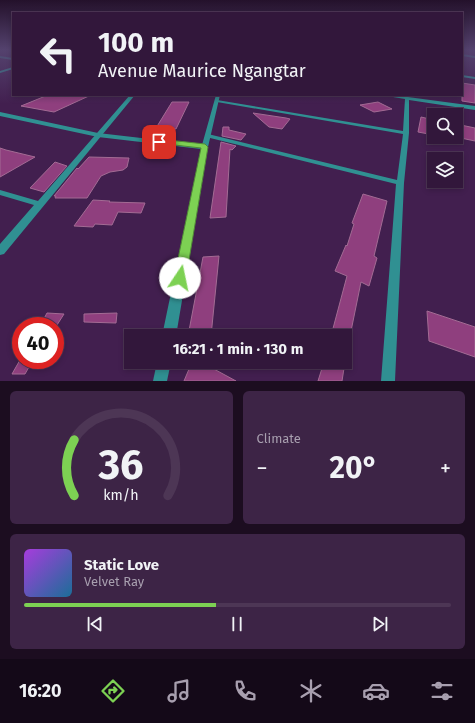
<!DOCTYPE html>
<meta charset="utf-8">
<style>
:root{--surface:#32173b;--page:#3d2446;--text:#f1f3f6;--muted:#a89faf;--line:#4d3655;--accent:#7dd153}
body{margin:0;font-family:"Fira Sans",sans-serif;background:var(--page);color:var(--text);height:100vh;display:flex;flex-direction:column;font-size:15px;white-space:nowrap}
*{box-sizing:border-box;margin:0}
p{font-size:13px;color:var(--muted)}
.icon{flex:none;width:22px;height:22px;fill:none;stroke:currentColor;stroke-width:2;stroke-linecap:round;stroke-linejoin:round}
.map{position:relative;height:381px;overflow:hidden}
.sheet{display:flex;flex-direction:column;gap:10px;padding:10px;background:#1c0d20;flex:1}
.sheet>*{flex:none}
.hud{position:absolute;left:12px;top:12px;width:451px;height:84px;border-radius:0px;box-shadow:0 2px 6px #0003,0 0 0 1px var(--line);background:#32173b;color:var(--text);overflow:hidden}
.buttons{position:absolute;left:427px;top:108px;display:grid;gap:8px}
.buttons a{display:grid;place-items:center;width:36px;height:36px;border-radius:0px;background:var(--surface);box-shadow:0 2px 6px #0003,0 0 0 1px var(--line);font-size:20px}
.speed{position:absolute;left:12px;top:317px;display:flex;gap:8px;font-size:20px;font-weight:700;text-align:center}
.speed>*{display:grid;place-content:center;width:52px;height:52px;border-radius:50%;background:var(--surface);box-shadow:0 2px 6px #0003,0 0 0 1px var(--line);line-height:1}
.speed .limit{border:6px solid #d22;background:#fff;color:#111}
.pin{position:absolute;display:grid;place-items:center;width:34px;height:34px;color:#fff;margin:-17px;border-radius:8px;box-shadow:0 2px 6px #0006}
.me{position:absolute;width:44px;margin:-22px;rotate:11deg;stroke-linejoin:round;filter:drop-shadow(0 0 3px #0008)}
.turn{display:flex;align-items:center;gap:14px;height:84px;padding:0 20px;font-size:18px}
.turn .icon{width:52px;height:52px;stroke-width:2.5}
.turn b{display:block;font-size:28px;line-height:34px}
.big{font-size:30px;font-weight:700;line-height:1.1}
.sheet .widget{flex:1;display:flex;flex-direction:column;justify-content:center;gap:6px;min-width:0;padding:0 14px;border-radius:6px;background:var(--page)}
.sheet .dial{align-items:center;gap:0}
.dial svg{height:104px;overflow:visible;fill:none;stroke:var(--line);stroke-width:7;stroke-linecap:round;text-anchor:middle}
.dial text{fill:var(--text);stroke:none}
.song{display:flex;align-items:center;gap:12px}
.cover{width:48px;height:48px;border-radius:6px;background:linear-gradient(135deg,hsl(280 70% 55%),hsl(200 70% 35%))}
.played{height:4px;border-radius:2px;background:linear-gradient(90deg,var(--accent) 45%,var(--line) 45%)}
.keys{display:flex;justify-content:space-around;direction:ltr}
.heat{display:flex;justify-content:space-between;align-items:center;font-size:22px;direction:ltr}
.sheet .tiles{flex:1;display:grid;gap:10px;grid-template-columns:1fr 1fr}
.widget:last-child{grid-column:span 2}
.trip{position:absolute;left:124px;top:329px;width:228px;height:40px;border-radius:0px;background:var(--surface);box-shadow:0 2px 6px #0003,0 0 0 1px var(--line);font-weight:700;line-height:40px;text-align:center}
.tab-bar{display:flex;height:64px;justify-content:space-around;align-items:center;background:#140918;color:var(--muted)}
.tab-bar .icon{width:28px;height:28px}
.tab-bar .selected{color:var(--accent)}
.tab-bar b{font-size:18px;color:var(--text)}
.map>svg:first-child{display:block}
</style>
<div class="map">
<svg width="475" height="381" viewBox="0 0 475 381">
<rect width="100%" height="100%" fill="#421f4f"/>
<g fill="#8f3f7e" stroke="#a36b94">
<polygon points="462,83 475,85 475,103 462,101"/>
<polygon points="48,95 91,95 54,112 21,106"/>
<polygon points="172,102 189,102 176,129 156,128"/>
<polygon points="378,102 392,109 374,112 360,105"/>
<polygon points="253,113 286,118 290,119 282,129 269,127"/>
<polygon points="421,117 434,120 434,135 418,132"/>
<polygon points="456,124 475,128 475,141 456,137"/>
<polygon points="223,127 229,127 229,130 246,134 241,140 222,136"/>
<polygon points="221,142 236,146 232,150 230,149 226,217 210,218"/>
<polygon points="0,148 6,150 35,157 0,177"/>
<polygon points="89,157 129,158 127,167 123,170 110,172 101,176 87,198 55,198 56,196 54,196 77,168 78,169"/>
<polygon points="55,162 67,166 44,192 30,188"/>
<polygon points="363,194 387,201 374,256 377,258 369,286 361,282 350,336 331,336 347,276 335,271 346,245 347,246 354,224 352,223"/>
<polygon points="93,200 110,201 109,202 145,203 141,213 118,212 112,225 95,224 93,227 74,226"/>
<polygon points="219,256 211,336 188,336 203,257"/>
<polygon points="427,311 475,327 475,357 429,341"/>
<polygon points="47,313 64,314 57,325 40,326"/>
<polygon points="117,313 116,323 84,322 84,314"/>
<polygon points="20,360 33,360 25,374 12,374"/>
<polygon points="192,362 201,362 236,381 184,381"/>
<polygon points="324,362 345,362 342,381 318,381"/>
</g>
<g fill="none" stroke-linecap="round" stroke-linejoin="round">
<g fill="#309092" fill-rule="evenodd">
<polygon points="462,54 475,56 475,58 462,56"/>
<polygon points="0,56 13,58 13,60 0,58"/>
<polygon points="13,67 13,69 0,73 0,71"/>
<polygon points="462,75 475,77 475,79 462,77"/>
<polygon points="130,95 135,95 4,254 0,255 0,244 34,205 0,195 0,190 38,201"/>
<polygon points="381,95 393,95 475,106 475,110 409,100 409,133 404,183 395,381 381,381 396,184 206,137 205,136 208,134 397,180 403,134 217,102 215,101 217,100 403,131 405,99"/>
</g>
<g fill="#309092" fill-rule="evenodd">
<polygon points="216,95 220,95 208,147 176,336 162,336 201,149 98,137 0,116 0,112 98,133 202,145"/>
<polygon points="157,362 171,362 167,381 153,381"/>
</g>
</g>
<linearGradient id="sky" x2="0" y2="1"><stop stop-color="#24112b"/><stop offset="0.48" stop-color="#54426e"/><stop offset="1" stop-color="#54426e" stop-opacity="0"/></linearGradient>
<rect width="475" height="104" fill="url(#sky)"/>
<polygon fill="#7dd153" stroke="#518836" points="159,139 205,144 208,147 186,278 184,282 180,283 175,282 174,278 201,148 157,143 157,140"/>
</svg>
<div class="buttons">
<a><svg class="icon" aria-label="search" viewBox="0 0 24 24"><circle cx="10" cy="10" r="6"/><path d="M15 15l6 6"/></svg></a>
<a><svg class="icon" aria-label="layers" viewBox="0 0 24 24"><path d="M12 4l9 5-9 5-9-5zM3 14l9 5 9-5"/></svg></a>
</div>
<div class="speed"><div class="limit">40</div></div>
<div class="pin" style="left:159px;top:142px;background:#d93025"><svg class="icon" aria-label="arrive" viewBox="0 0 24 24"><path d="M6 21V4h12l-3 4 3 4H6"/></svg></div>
<svg class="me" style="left:180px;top:278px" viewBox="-20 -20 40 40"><circle r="19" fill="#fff"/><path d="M0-13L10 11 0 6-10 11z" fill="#7dd153"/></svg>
<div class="trip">16:21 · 1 min · 130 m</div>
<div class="hud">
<div class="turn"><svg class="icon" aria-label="left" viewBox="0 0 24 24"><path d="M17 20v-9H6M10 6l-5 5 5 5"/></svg><div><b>100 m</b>Avenue Maurice Ngangtar</div></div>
</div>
</div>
<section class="sheet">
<div class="tiles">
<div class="widget dial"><svg viewBox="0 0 100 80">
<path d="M14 69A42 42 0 1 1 86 69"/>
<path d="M14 69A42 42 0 0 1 14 26" stroke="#7dd153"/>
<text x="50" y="56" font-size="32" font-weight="700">36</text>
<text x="50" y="72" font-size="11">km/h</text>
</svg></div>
<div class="widget"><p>Climate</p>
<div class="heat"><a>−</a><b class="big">20°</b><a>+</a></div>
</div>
<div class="widget">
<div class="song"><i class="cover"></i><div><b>Static Love</b><p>Velvet Ray</p></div></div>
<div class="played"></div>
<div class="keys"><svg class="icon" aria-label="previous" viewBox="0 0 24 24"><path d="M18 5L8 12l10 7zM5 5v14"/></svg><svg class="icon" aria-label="pause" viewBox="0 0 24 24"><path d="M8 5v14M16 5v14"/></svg><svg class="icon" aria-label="next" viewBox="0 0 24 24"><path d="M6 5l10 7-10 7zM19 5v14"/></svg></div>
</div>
</div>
</section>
<nav class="tab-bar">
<b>16:20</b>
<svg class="icon selected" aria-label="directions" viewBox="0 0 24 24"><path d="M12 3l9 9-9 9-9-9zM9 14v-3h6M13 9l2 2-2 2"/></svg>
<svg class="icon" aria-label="music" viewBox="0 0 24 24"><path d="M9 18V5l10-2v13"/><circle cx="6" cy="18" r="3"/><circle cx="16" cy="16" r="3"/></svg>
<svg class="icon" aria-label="phone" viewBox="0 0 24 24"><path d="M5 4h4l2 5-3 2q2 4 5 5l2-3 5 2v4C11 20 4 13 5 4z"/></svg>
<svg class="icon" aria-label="climate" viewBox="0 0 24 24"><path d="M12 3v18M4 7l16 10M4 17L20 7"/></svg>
<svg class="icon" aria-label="car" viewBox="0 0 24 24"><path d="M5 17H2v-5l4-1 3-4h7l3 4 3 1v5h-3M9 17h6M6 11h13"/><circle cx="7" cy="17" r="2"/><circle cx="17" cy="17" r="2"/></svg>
<svg class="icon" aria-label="filters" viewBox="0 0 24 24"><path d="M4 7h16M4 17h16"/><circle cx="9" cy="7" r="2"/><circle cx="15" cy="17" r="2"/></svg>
</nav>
